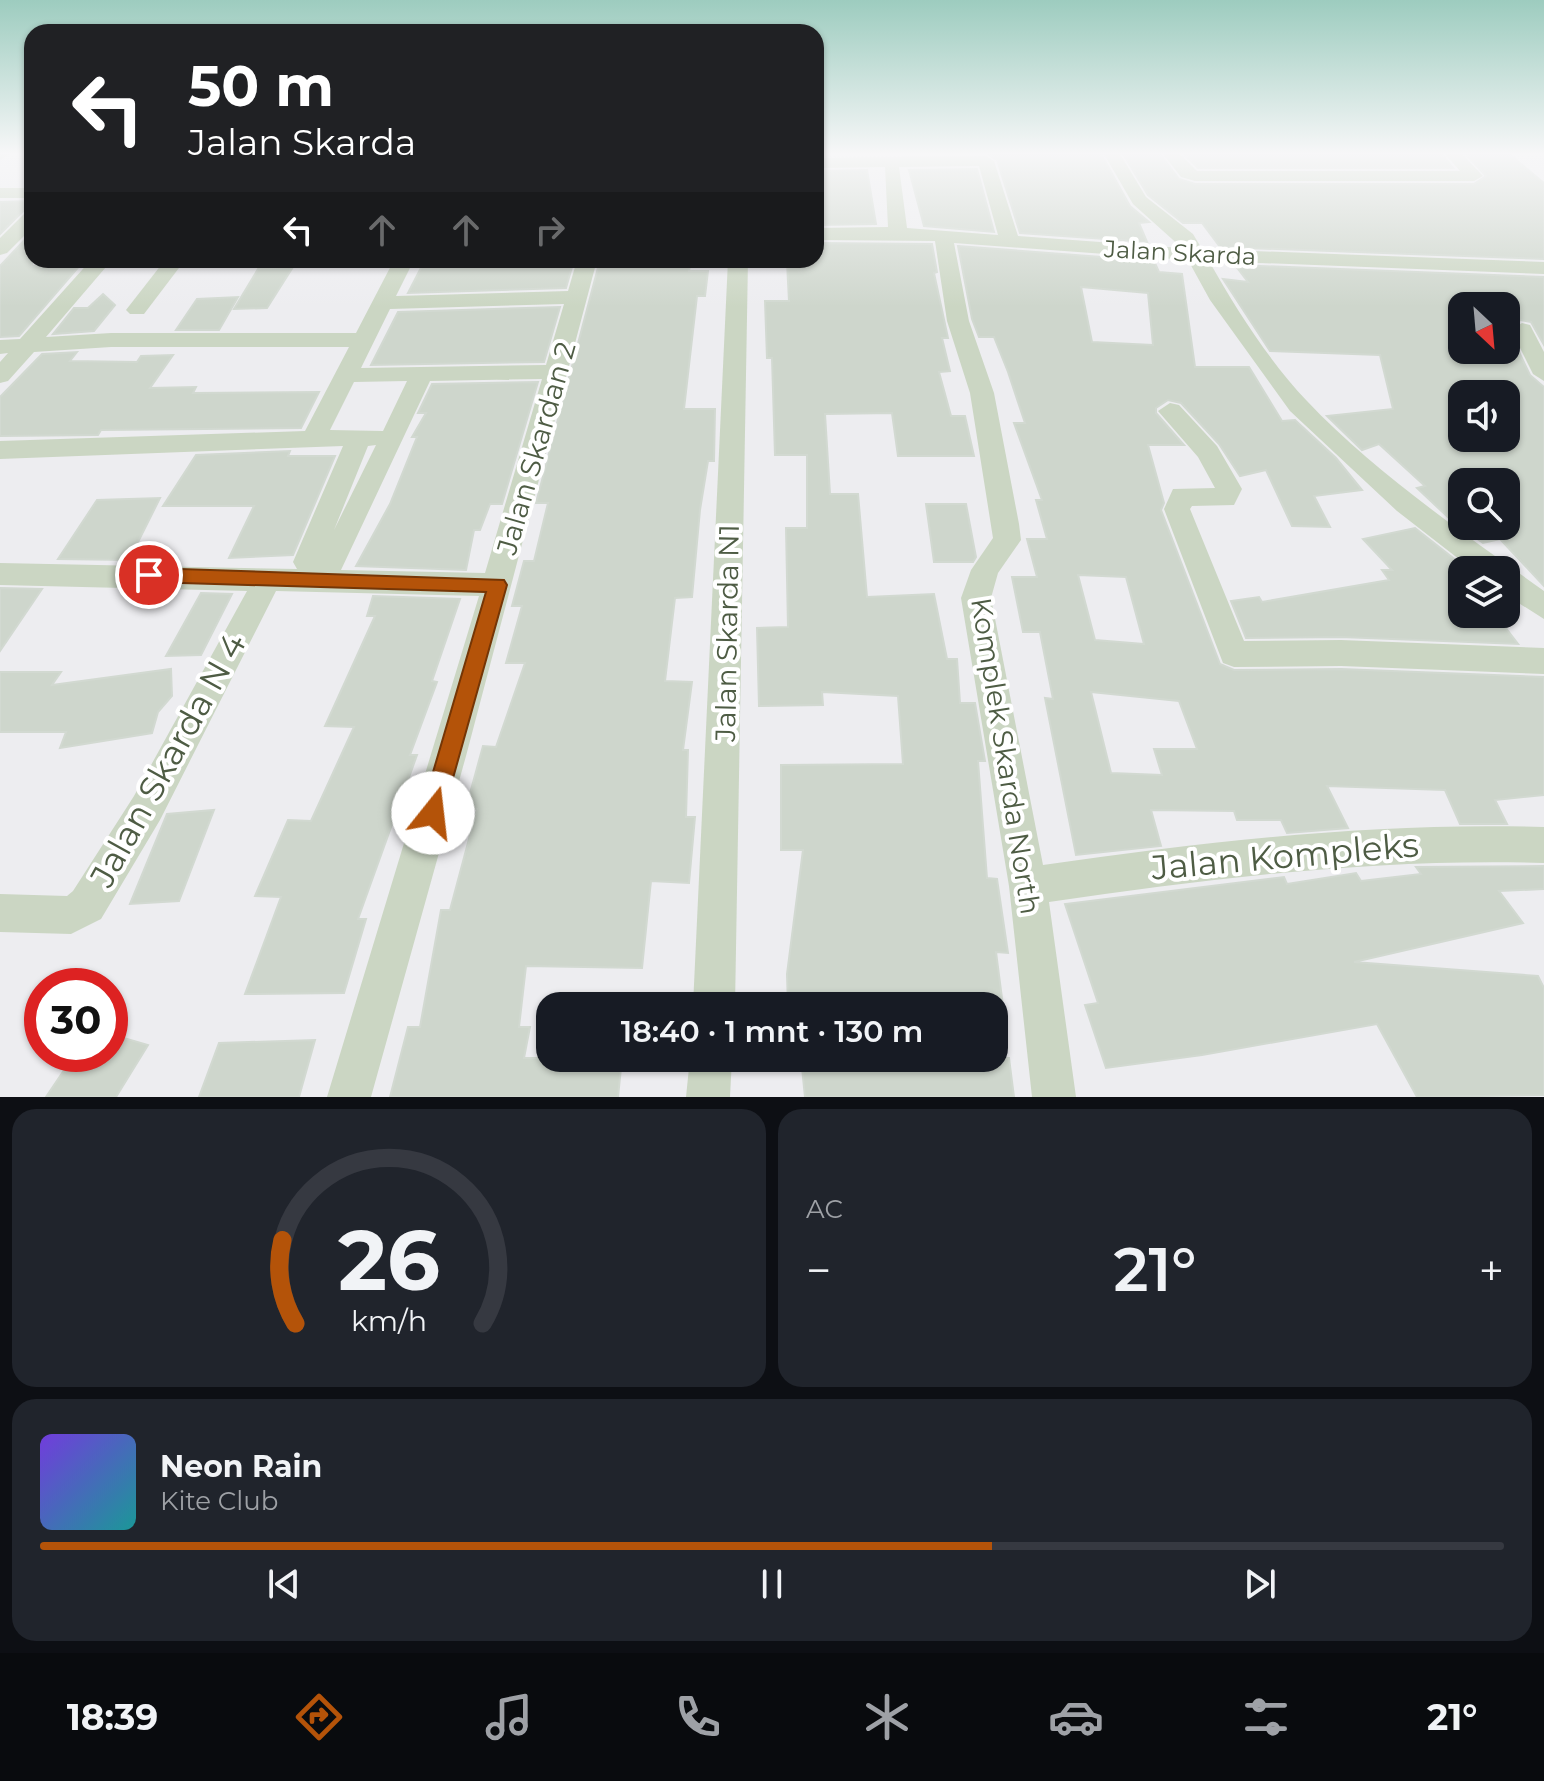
<!DOCTYPE html>
<html lang="id">
<meta charset="utf-8">
<style>
:root{--surface:#171b24;--page:#20242c;--text:#f1f3f6;--muted:#9ea1a6;--line:#363941;--accent:#b45309}
body{margin:0;font-family:Montserrat,sans-serif;background:var(--page);color:var(--text);height:100vh;display:flex;flex-direction:column;font-size:30px;white-space:nowrap}
*{box-sizing:border-box;margin:0}
p{font-size:26px;color:var(--muted)}
.icon{flex:none;width:44px;height:44px;fill:none;stroke:currentColor;stroke-width:2;stroke-linecap:round;stroke-linejoin:round}
.map{position:relative;height:1097px;overflow:hidden}
.drawer{display:flex;flex-direction:column;gap:12px;padding:12px;background:#0d0f14;flex:1}
.drawer>*{flex:none}
.banner{position:absolute;left:24px;top:24px;width:800px;height:244px;border-radius:24px;box-shadow:0 2px 6px #0004;background:#202124;color:#fff;overflow:hidden}
.needle{width:52px;rotate:154deg}
.tools{position:absolute;left:1448px;top:292px;display:grid;gap:16px}
.tools a{display:grid;place-items:center;width:72px;height:72px;border-radius:16px;background:var(--surface);box-shadow:0 2px 6px #0004;font-size:40px}
.speed{position:absolute;left:24px;top:968px;display:flex;gap:16px;font-size:40px;font-weight:700;text-align:center}
.speed>*{display:grid;place-content:center;width:104px;height:104px;border-radius:50%;background:var(--surface);box-shadow:0 2px 6px #0004;line-height:1}
.speed .limit{border:12px solid #d22;background:#fff;color:#111}
.pin{position:absolute;display:grid;place-items:center;width:68px;height:68px;color:#fff;margin:-34px;border:4px solid #fff;border-radius:50%;box-shadow:0 2px 8px #0007}
.me{position:absolute;width:88px;margin:-44px;rotate:16deg;stroke-linejoin:round;filter:drop-shadow(0 0 6px #0008)}
.turn{display:flex;align-items:center;gap:28px;height:168px;padding:0 32px;font-size:36px}
.turn .icon{width:104px;height:104px;stroke-width:2.5}
.turn b{display:block;font-size:56px;line-height:68px}
.lanes{display:flex;align-items:center;height:76px;padding:0 32px;background:#0003;justify-content:center;gap:40px;direction:ltr}
.lanes .off{opacity:.35}
.big{font-size:60px;font-weight:600;line-height:1.1}
.drawer .card{flex:1;display:flex;flex-direction:column;justify-content:center;gap:12px;min-width:0;padding:0 28px;border-radius:24px;background:var(--page)}
.drawer .dial{align-items:center;gap:0}
.dial svg{height:208px;overflow:visible;fill:none;stroke:var(--line);stroke-width:7;stroke-linecap:round;text-anchor:middle}
.dial text{fill:var(--text);stroke:none}
.song{display:flex;align-items:center;gap:24px}
.cover{width:96px;height:96px;border-radius:12px;background:linear-gradient(135deg,hsl(260 70% 55%),hsl(180 70% 35%))}
.played{height:8px;border-radius:4px;background:linear-gradient(90deg,var(--accent) 65%,var(--line) 65%)}
.keys{display:flex;justify-content:space-around;direction:ltr}
.heat{display:flex;justify-content:space-between;align-items:center;font-size:44px;direction:ltr}
.drawer .tiles{flex:1;display:grid;gap:12px;grid-template-columns:1fr 1fr}
.card:last-child{grid-column:span 2}
.trip{position:absolute;left:536px;top:992px;width:472px;height:80px;border-radius:24px;background:var(--surface);box-shadow:0 2px 6px #0004;font-weight:600;line-height:80px;text-align:center}
.tab-bar{display:flex;height:128px;justify-content:space-around;align-items:center;background:#090b0e;color:var(--muted)}
.tab-bar .icon{width:56px;height:56px}
.tab-bar .on{color:var(--accent)}
.tab-bar b{font-size:36px;color:var(--text)}
.map>svg:first-child{display:block}
</style>
<div class="map">
<svg width="1544" height="1097" viewBox="0 0 1544 1097">
<rect width="100%" height="100%" fill="#ededf0"/>
<g fill="#ced6cc" stroke="#d2d9d1" stroke-width="2" fill-rule="evenodd">
<polygon points="988,154 1101,154 1130,206 1149,222 1139,223 1147,242 1020,233 997,160"/>
<polygon points="1123,154 1160,154 1179,179 1195,184 1474,184 1486,176 1466,154 1509,154 1544,183 1544,259 1220,247 1202,223 1183,223 1148,195"/>
<polygon points="1184,154 1442,154 1453,168 1198,168"/>
<polygon points="977,169 994,232 924,226 909,170"/>
<polygon points="867,170 876,224 816,225 816,171"/>
<polygon points="32,201 32,208 23,211 0,234 0,202"/>
<polygon points="32,232 32,266 82,263 19,336 0,337 0,266"/>
<polygon points="816,243 932,244 937,272 934,273 948,338 942,338 950,371 939,372 951,416 965,416 974,456 898,456 892,413 825,414 830,494 858,494 867,597 934,594 947,659 957,659 960,703 975,703 985,761 978,761 987,878 997,879 1008,953 996,952 1003,1006 788,1006 787,974 803,850 781,850 781,765 903,764 898,696 822,692 823,705 759,706 757,628 788,627 786,528 807,528 807,455 775,455 772,358 767,358 765,301 789,301 787,262 816,260"/>
<path d="M958 246 1154 261 1159 272 1182 274 1195 367H1249L1282 421 1295 420 1336 458 1362 490 1314 496 1330 527 1292 526 1266 470 1240 476 1219 444 1181 403 1168 400 1156 408V413L1184 445H1148L1164 503 1161 510 1220 664 1234 670 1341 669 1544 677V795L1495 800 1507 824H1460L1445 790 1327 786 1348 828 1287 833 1281 820H1237L1234 811 1151 810 1161 846 1076 855 1045 698 1053 699 1040 632H1023L1012 577H1037L1027 539H1047L1036 500H1042L1014 423H1025L1008 372 994 337H979L972 319ZM1081 287 1148 293 1153 345 1092 342ZM1078 575 1126 577 1144 644 1095 640ZM1091 692 1179 701 1197 749H1154L1162 775 1111 773Z"/>
<polygon points="425,260 574,260 566,288 408,293"/>
<polygon points="600,260 691,260 689,271 708,271 705,296 697,296 684,409 715,409 714,461 708,461 700,510 692,597 675,598 665,681 692,682 683,750 688,750 686,817 695,817 689,883 651,881 642,968 526,966 519,1027 530,1027 524,1058 622,1058 618,1097 390,1097 408,1027 420,1027 441,910 450,910 477,809 466,808 483,746 496,747 525,663 506,663 522,606 512,606 524,561 534,561 548,503 536,503"/>
<path d="M1235 265 1544 277V345L1531 322 1520 320 1508 329 1530 375 1544 387V586L1500 539 1483 543 1452 521 1417 488 1425 486 1379 444 1362 450 1327 416 1393 409 1380 355 1270 351 1223 279 1248 282ZM1462 306H1506V350H1462ZM1462 394H1506V438H1462ZM1462 482H1506V526H1462Z"/>
<polygon points="293,267 267,308 234,309 258,269"/>
<polygon points="103,294 115,305 94,331 53,334 74,308 88,308"/>
<polygon points="238,297 219,330 176,330 197,299"/>
<polygon points="560,307 544,362 371,365 398,312"/>
<polygon points="77,352 70,361 137,362 141,356 173,355 150,388 196,387 193,393 319,392 301,428 101,430 98,435 0,436 0,397 42,354"/>
<polygon points="538,382 502,504 490,504 480,530 474,530 466,570 356,566 390,504 417,437 412,437 426,413 418,413 432,384"/>
<polygon points="290,451 288,456 335,456 293,555 229,558 254,506 163,506 196,455"/>
<polygon points="160,498 129,560 58,559 97,500"/>
<polygon points="926,504 966,504 976,557 973,562 934,562"/>
<polygon points="1415,528 1462,565 1462,614 1495,614 1518,644 1341,637 1246,638 1231,601 1259,597 1262,602 1389,580 1382,570 1392,570 1363,539"/>
<polygon points="0,588 42,589 0,651"/>
<polygon points="201,593 232,594 201,655 166,656"/>
<polygon points="373,596 460,599 432,681 437,682 410,755 417,755 358,919 366,919 344,993 245,994 281,897 255,896 288,820 311,821 354,727 325,726 375,616 367,616"/>
<polygon points="171,669 172,696 158,712 152,733 60,748 66,732 0,732 0,672 61,672 52,685"/>
<polygon points="214,810 179,901 130,904 167,814"/>
<polygon points="1544,866 1544,889 1499,891 1523,923 1354,962 1538,976 1544,988 1544,1095 1417,1097 1377,1024 1202,1055 1106,1068 1085,1005 1098,1003 1065,904 1284,877 1287,884 1356,873 1361,881 1421,874 1416,867"/>
<polygon points="110,1034 148,1045 116,1097 46,1097 75,1054 110,1054"/>
<polygon points="315,1040 299,1097 199,1097 219,1043"/>
<polygon points="900,1058 1009,1058 1014,1097 805,1097 802,1068"/>
</g>
<g fill="none" stroke-linecap="round" stroke-linejoin="round">
<g fill="#cbd6c3" fill-rule="evenodd">
<polygon points="0,154 10,154 0,160"/>
<path d="M1104 154H1120L1146 197 1193 234 1202 249 1544 262V274L1209 261C1236 309 1269 361 1307 401 1374 472 1466 535 1544 591V619L1506 595V570H1473L1397 511 1290 411 1210 300 1188 260 954 243 969 321 994 393 1019 524 1021 540 998 573 991 598 1043 865C1210 841 1375 822 1544 827V863C1377 858 1214 878 1049 902L1076 1097H1032L1009 886 961 598 971 570 993 538 970 393 947 321 935 241 816 240V228L888 227 885 167 816 168V158L986 156 994 161 1018 236 1182 248 1133 204ZM979 166 998 235 907 228 899 167Z"/>
<polygon points="1163,154 1180,154 1197,171 1460,171 1445,154 1462,154 1483,176 1474,181 1195,181 1181,177"/>
<rect x="0" y="188" width="32" height="10"/>
<polygon points="32,211 32,228 7,253 0,255 0,238 25,213"/>
<path d="M91 260H112L46 337 111 333H356L394 260H414L396 296 568 291 577 260H597L466 756 371 1097H327L479 596 276 591 160 820 101 919 71 934 0 932V894L67 896 73 891 134 796 247 591 0 585V563L297 569 293 562 343 446 0 459V441L305 431 349 347H111L34 352 8 381 0 383V362L8 353 0 354V340L20 339ZM564 304 546 365 361 368 390 309ZM542 379 485 573 341 570 430 381ZM407 381 383 431 330 430 354 382ZM376 445 334 530 368 446Z"/>
<polygon points="165,260 185,260 144,314 130,314 126,310"/>
<polygon points="728,260 748,260 735,1006 693,1006"/>
<polygon points="1522,323 1530,325 1544,352 1544,381 1533,374 1511,330"/>
<polygon points="1170,403 1179,405 1217,446 1242,489 1234,505 1192,506 1190,509 1244,641 1341,640 1544,648 1544,674 1341,666 1234,667 1223,663 1164,509 1173,489 1215,488 1198,457 1158,411"/>
<polygon points="690,1058 732,1058 730,1097 686,1097"/>
</g>
</g>
<linearGradient id="sky" x2="0" y2="1"><stop stop-color="#9dccbf"/><stop offset="0.5" stop-color="#f7f7f8"/><stop offset="1" stop-color="#f7f7f8" stop-opacity="0"/></linearGradient>
<rect width="1544" height="307" fill="url(#sky)"/>
<polygon fill="#b45309" stroke="#753606" stroke-width="2" points="149,568 504,580 507,585 441,821 433,824 425,821 421,813 486,592 149,582 140,575"/>
<g text-anchor="middle" stroke-width="8" stroke-linejoin="round" paint-order="stroke">
<g font-size="24" fill="#4e5c44" stroke="#fff">
<text transform="translate(1180 253) rotate(3)" y="8">Jalan Skarda</text>
</g>
<g font-size="28" fill="#4e5c44" stroke="#fff">
<text transform="translate(536 448) rotate(-74)" y="10">Jalan Skardan 2</text>
<text transform="translate(727 633) rotate(-89)" y="10">Jalan Skarda N1</text>
<text transform="translate(1006 756) rotate(81)" y="10">Komplek Skarda North</text>
</g>
<g font-size="34" fill="#4e5c44" stroke="#fff">
<text transform="translate(168 760) rotate(-61)" y="12">Jalan Skarda N 4</text>
<text transform="translate(1285 856) rotate(-5)" y="12">Jalan Kompleks</text>
</g>
</g>
</svg>
<div class="tools">
<a><svg class="needle" viewBox="-14 -14 28 28"><path d="M0-13l5 13h-10z" fill="#e53935"/><path d="M0 13l5-13h-10z" fill="#9ea1a6"/></svg></a>
<a><svg class="icon" aria-label="sound" viewBox="0 0 24 24"><path d="M4 9h4l5-4v14l-5-4H4zM17 9q2 3 0 6"/></svg></a>
<a><svg class="icon" aria-label="search" viewBox="0 0 24 24"><circle cx="10" cy="10" r="6"/><path d="M15 15l6 6"/></svg></a>
<a><svg class="icon" aria-label="layers" viewBox="0 0 24 24"><path d="M12 4l9 5-9 5-9-5zM3 14l9 5 9-5"/></svg></a>
</div>
<div class="speed"><div class="limit">30</div></div>
<div class="pin" style="left:149px;top:575px;background:#d93025"><svg class="icon" aria-label="arrive" viewBox="0 0 24 24"><path d="M6 21V4h12l-3 4 3 4H6"/></svg></div>
<svg class="me" style="left:433px;top:813px" viewBox="-20 -20 40 40"><circle r="19" fill="#fff"/><path d="M0-13L10 11 0 6-10 11z" fill="#b45309"/></svg>
<div class="trip">18:40 · 1 mnt · 130 m</div>
<div class="banner">
<div class="turn"><svg class="icon" aria-label="left" viewBox="0 0 24 24"><path d="M17 20v-9H6M10 6l-5 5 5 5"/></svg><div><b>50 m</b>Jalan Skarda</div></div>
<div class="lanes"><svg class="icon" aria-label="left" viewBox="0 0 24 24"><path d="M17 20v-9H6M10 6l-5 5 5 5"/></svg><svg class="icon off" aria-label="ahead" viewBox="0 0 24 24"><path d="M12 20V5M6 11l6-6 6 6"/></svg><svg class="icon off" aria-label="ahead" viewBox="0 0 24 24"><path d="M12 20V5M6 11l6-6 6 6"/></svg><svg class="icon off" aria-label="right" viewBox="0 0 24 24"><path d="M7 20v-9h11M14 6l5 5-5 5"/></svg></div>
</div>
</div>
<section class="drawer">
<div class="tiles">
<div class="card dial"><svg viewBox="0 0 100 80">
<path d="M14 69A42 42 0 1 1 86 69"/>
<path d="M14 69A42 42 0 0 1 9 37" stroke="#b45309"/>
<text x="50" y="56" font-size="32" font-weight="700">26</text>
<text x="50" y="72" font-size="11">km/h</text>
</svg></div>
<div class="card"><p>AC</p>
<div class="heat"><a>−</a><b class="big">21°</b><a>+</a></div>
</div>
<div class="card">
<div class="song"><i class="cover"></i><div><b>Neon Rain</b><p>Kite Club</p></div></div>
<div class="played"></div>
<div class="keys"><svg class="icon" aria-label="previous" viewBox="0 0 24 24"><path d="M18 5L8 12l10 7zM5 5v14"/></svg><svg class="icon" aria-label="pause" viewBox="0 0 24 24"><path d="M8 5v14M16 5v14"/></svg><svg class="icon" aria-label="next" viewBox="0 0 24 24"><path d="M6 5l10 7-10 7zM19 5v14"/></svg></div>
</div>
</div>
</section>
<nav class="tab-bar">
<b>18:39</b>
<svg class="icon on" aria-label="directions" viewBox="0 0 24 24"><path d="M12 3l9 9-9 9-9-9zM9 14v-3h6M13 9l2 2-2 2"/></svg>
<svg class="icon" aria-label="music" viewBox="0 0 24 24"><path d="M9 18V5l10-2v13"/><circle cx="6" cy="18" r="3"/><circle cx="16" cy="16" r="3"/></svg>
<svg class="icon" aria-label="phone" viewBox="0 0 24 24"><path d="M5 4h4l2 5-3 2q2 4 5 5l2-3 5 2v4C11 20 4 13 5 4z"/></svg>
<svg class="icon" aria-label="climate" viewBox="0 0 24 24"><path d="M12 3v18M4 7l16 10M4 17L20 7"/></svg>
<svg class="icon" aria-label="car" viewBox="0 0 24 24"><path d="M5 17H2v-5l4-1 3-4h7l3 4 3 1v5h-3M9 17h6M6 11h13"/><circle cx="7" cy="17" r="2"/><circle cx="17" cy="17" r="2"/></svg>
<svg class="icon" aria-label="filters" viewBox="0 0 24 24"><path d="M4 7h16M4 17h16"/><circle cx="9" cy="7" r="2"/><circle cx="15" cy="17" r="2"/></svg>
<b>21°</b>
</nav>
